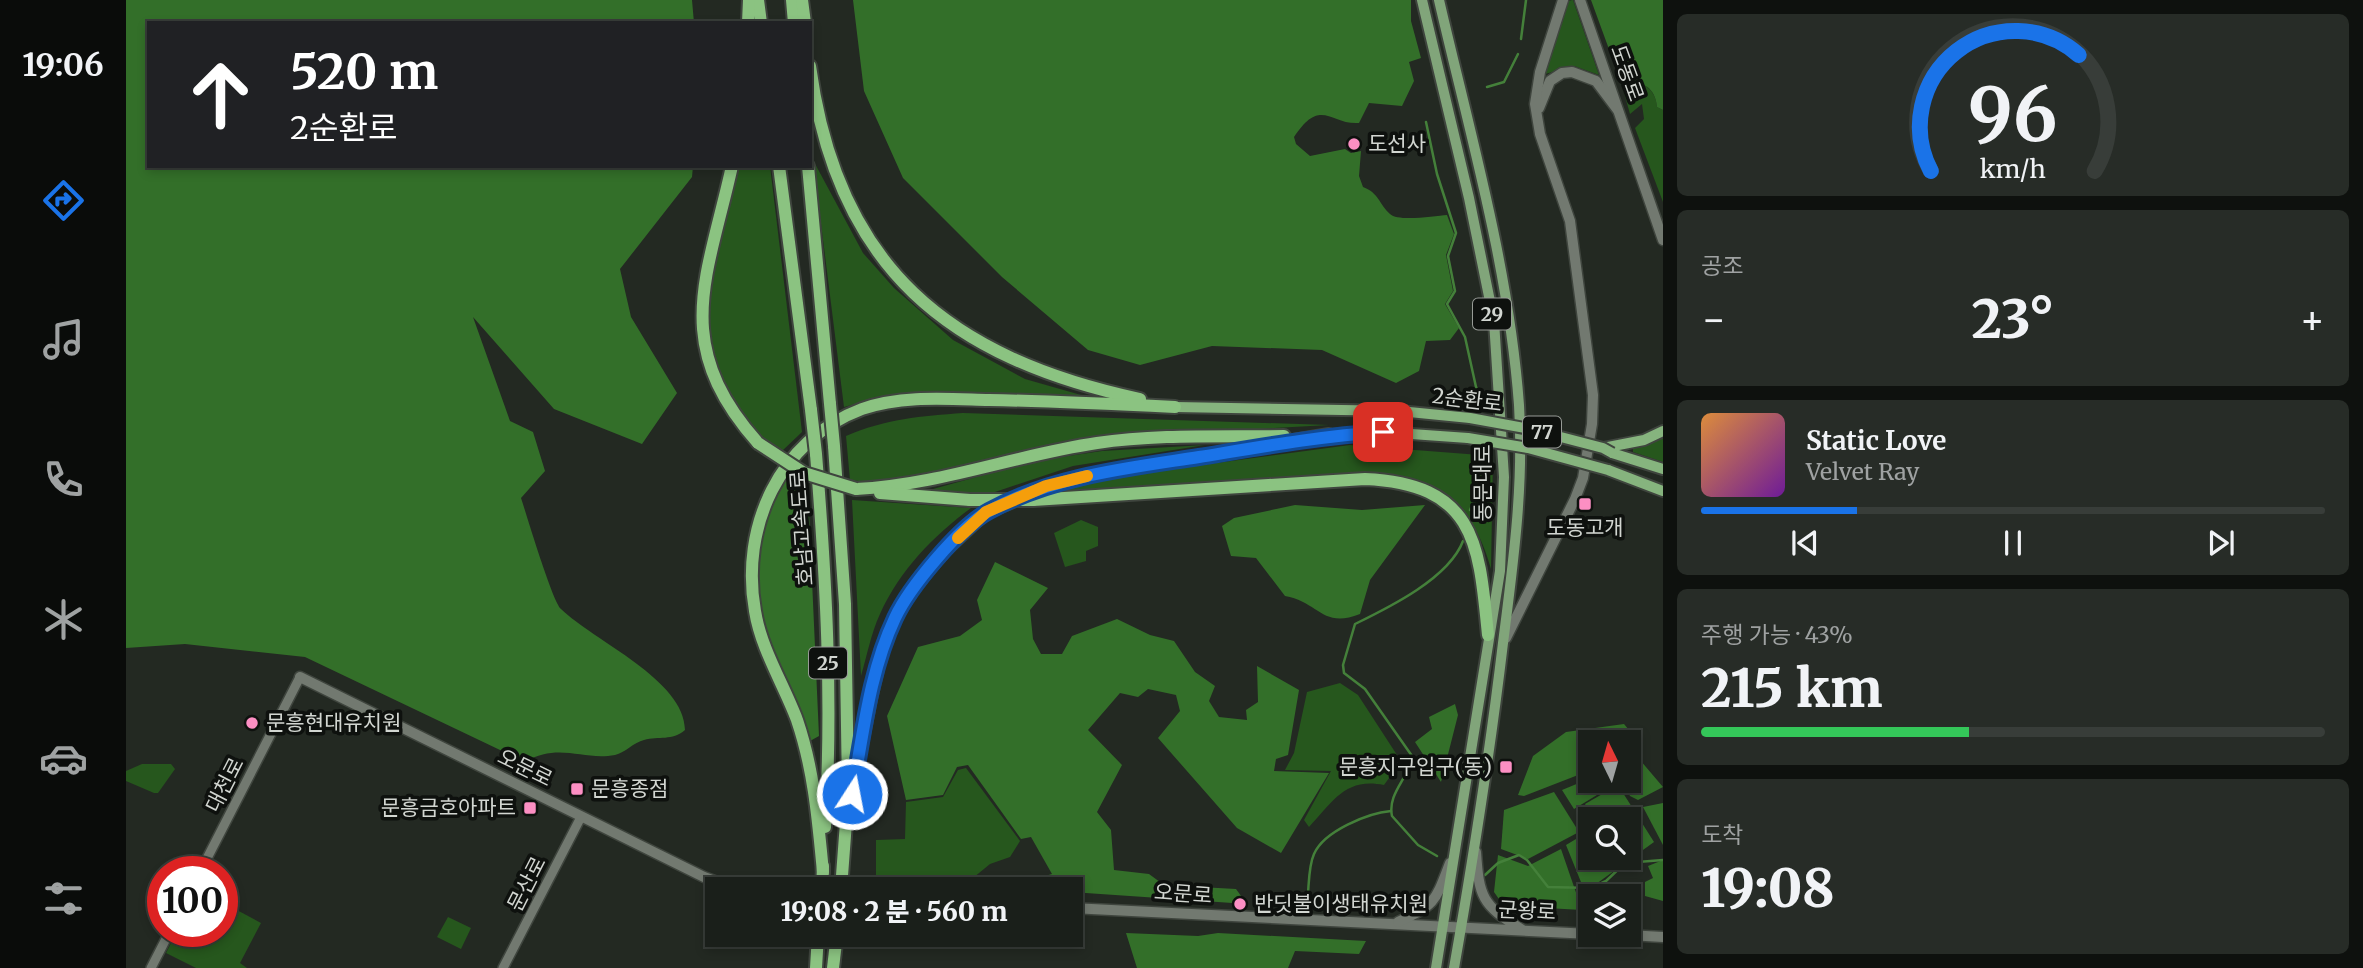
<!DOCTYPE html>
<html lang="ko">
<meta charset="utf-8">
<style>
:root{--surface:#1a1f1a;--page:#272c27;--text:#f1f3f6;--muted:#9fa2a2;--line:#383d39;--accent:#1a73e8}
body{margin:0;font-family:Merriweather,"Noto Sans KR",serif;background:var(--page);color:var(--text);height:100vh;display:flex;flex-direction:column;font-size:26px;white-space:nowrap}
*{box-sizing:border-box;margin:0}
p{font-size:23px;color:var(--muted)}
.icon{flex:none;width:38px;height:38px;fill:none;stroke:currentColor;stroke-width:2;stroke-linecap:round;stroke-linejoin:round}
.map{position:relative;flex:1;overflow:hidden}
.side{display:flex;flex-direction:column;gap:14px;padding:14px;background:#0e110e;width:700px}
.side>*{flex:none}
.hud{position:absolute;left:21px;top:21px;width:665px;height:147px;border-radius:0px;box-shadow:0 4px 10px #0003,0 0 0 2px var(--line);background:#202124;color:#fff;overflow:hidden}
.needle{width:46px;rotate:355deg}
.fabs{position:absolute;left:1452px;top:730px;display:grid;gap:14px}
.fabs a{display:grid;place-items:center;width:63px;height:63px;border-radius:0px;background:var(--surface);box-shadow:0 4px 10px #0003,0 0 0 2px var(--line);font-size:35px}
.speed{position:absolute;left:21px;top:856px;display:flex;gap:14px;font-size:35px;font-weight:700;text-align:center}
.speed>*{display:grid;place-content:center;width:91px;height:91px;border-radius:50%;background:var(--surface);box-shadow:0 4px 10px #0003,0 0 0 2px var(--line);line-height:1}
.speed .limit{border:10px solid #d22;background:#fff;color:#111}
.pin{position:absolute;display:grid;place-items:center;width:60px;height:60px;color:#fff;margin:-30px;border-radius:14px;box-shadow:0 4px 10px #0006}
.me{position:absolute;width:77px;margin:-38px;rotate:11deg;stroke-linejoin:round;filter:drop-shadow(0 0 5px #0008)}
.turn{display:flex;align-items:center;gap:24px;height:147px;padding:0 28px;font-size:32px}
.turn .icon{width:91px;height:91px;stroke-width:2.5}
.turn b{display:block;font-size:49px;line-height:60px}
.big{font-size:52px;font-weight:800;line-height:1.1}
.side .widget{flex:1;display:flex;flex-direction:column;justify-content:center;gap:10px;min-width:0;padding:0 24px;border-radius:10px;background:var(--page)}
.side .dial{align-items:center;gap:0}
.dial svg{height:182px;overflow:visible;fill:none;stroke:var(--line);stroke-width:7;stroke-linecap:round;text-anchor:middle}
.dial text{fill:var(--text);stroke:none}
.song{display:flex;align-items:center;gap:21px}
.cover{width:84px;height:84px;border-radius:10px;background:linear-gradient(135deg,hsl(30 70% 55%),hsl(280 70% 35%))}
.played{height:7px;border-radius:4px;background:linear-gradient(90deg,var(--accent) 25%,var(--line) 25%)}
.keys{display:flex;justify-content:space-around;direction:ltr}
.heat{display:flex;justify-content:space-between;align-items:center;font-size:38px;direction:ltr}
.charge{height:10px;border-radius:5px;background:linear-gradient(90deg,#34c759 43%,var(--line) 0)}
.trip{position:absolute;left:579px;top:877px;width:378px;height:70px;border-radius:0px;background:var(--surface);box-shadow:0 4px 10px #0003,0 0 0 2px var(--line);font-weight:800;line-height:70px;text-align:center}
main{display:flex;flex:1;min-height:0}
.dock{display:flex;flex-direction:column;width:126px;justify-content:space-around;align-items:center;background:#0a0c0a;color:var(--muted)}
.dock .icon{width:49px;height:49px}
.dock .selected{color:var(--accent)}
.dock b{font-size:32px;color:var(--text)}
.map>svg:first-child{display:block}
</style>
<main>
<nav class="dock">
<b>19:06</b>
<svg class="icon selected" aria-label="directions" viewBox="0 0 24 24"><path d="M12 3l9 9-9 9-9-9zM9 14v-3h6M13 9l2 2-2 2"/></svg>
<svg class="icon" aria-label="music" viewBox="0 0 24 24"><path d="M9 18V5l10-2v13"/><circle cx="6" cy="18" r="3"/><circle cx="16" cy="16" r="3"/></svg>
<svg class="icon" aria-label="phone" viewBox="0 0 24 24"><path d="M5 4h4l2 5-3 2q2 4 5 5l2-3 5 2v4C11 20 4 13 5 4z"/></svg>
<svg class="icon" aria-label="climate" viewBox="0 0 24 24"><path d="M12 3v18M4 7l16 10M4 17L20 7"/></svg>
<svg class="icon" aria-label="car" viewBox="0 0 24 24"><path d="M5 17H2v-5l4-1 3-4h7l3 4 3 1v5h-3M9 17h6M6 11h13"/><circle cx="7" cy="17" r="2"/><circle cx="17" cy="17" r="2"/></svg>
<svg class="icon" aria-label="filters" viewBox="0 0 24 24"><path d="M4 7h16M4 17h16"/><circle cx="9" cy="7" r="2"/><circle cx="15" cy="17" r="2"/></svg>
</nav>
<div class="map">
<svg width="1537" height="968" viewBox="0 0 1537 968">
<rect width="100%" height="100%" fill="#232922"/>
<g fill="#26571d">
<polygon points="1446,0 1447,0 1473,75 1448,66 1419,74 1443,1"/>
<path d="M1513 81C1524 88 1530 94 1531 107L1537 110V202L1509 128 1518 119 1516 104 1504 114 1495 82Z"/>
<polygon points="687,160 737,253 768,288 827,340 899,379 969,399 764,395 718,407"/>
<polygon points="610,166 644,166 676,432 655,452 628,432 597,387 583,343 581,295"/>
<path d="M837 413 1203 425 989 437 884 454 781 482 758 484 724 480 720 436C759 419 796 416 837 413Z"/>
<polygon points="1537,435 1537,462 1507,452 1507,448"/>
<polygon points="1079,445 947,466 866,493 789,494 908,461 976,451"/>
<path d="M1224 445 1367 456 1365 569C1350 516 1334 506 1285 483L919 494 957 481Z"/>
<path d="M726 500 845 508C807 536 774 570 754 614 745 633 741 656 735 676Z"/>
<polygon points="955,520 972,527 972,546 960,551 960,561 939,567 928,533"/>
<path d="M1214 683 1232 695 1271 755V767L1258 785C1220 777 1207 801 1183 827L1178 820 1205 771 1159 770 1168 753 1181 692Z"/>
<polygon points="16,764 45,764 49,769 32,793 28,793 0,781 0,771"/>
<polygon points="840,768 894,841 884,857 864,864 836,887 750,884 750,840 779,839 780,802 817,797 832,770"/>
<polygon points="96,902 135,923 114,963 121,968 70,968 40,953 51,931 96,931"/>
<polygon points="322,917 345,928 335,949 311,937"/>
</g>
<g fill="#336f29">
<path d="M0 0H566L568 23H23V166H567L566 177 494 269 505 317 551 393 516 444 428 409 347 317 384 421 407 432 419 471 395 498C401 516 426 600 435 609 468 641 559 680 559 730 546 741 533 736 518 740 508 742 499 753 489 755 457 761 433 742 399 762L179 657 59 644 0 648Z"/>
<path d="M727 0H1285V21L1295 58 1283 62 1288 81 1276 106 1243 103 1233 123C1204 125 1195 96 1168 137L1170 144 1184 156 1219 149 1225 153 1235 151 1233 176 1237 187C1253 193 1253 204 1264 214 1272 222 1309 216 1321 215L1328 234 1320 255 1327 291 1319 304 1333 328 1324 340 1300 341 1293 371 1270 383 1196 350 1086 346 1014 365 962 350 876 277 777 178 738 91Z"/>
<path d="M1465 0H1537V110L1531 107C1529 85 1514 81 1495 82Z"/>
<path d="M655 477 682 491 693 736 684 741C660 681 622 619 628 553 630 528 646 500 655 477Z"/>
<path d="M1169 505 1236 510 1299 505 1244 580 1234 614C1196 629 1193 602 1159 596L1130 558 1105 556 1096 526 1108 518Z"/>
<polygon points="869,562 922,588 904,610 907,639 915,654 936,654 946,636 991,619 1024,635 1048,641 1069,672 1089,686 1083,701 1093,717 1121,720 1120,710 1132,702 1131,666 1173,690 1162,755 1150,759 1148,771 1203,773 1155,853 1111,828 1032,738 1054,711 1050,695 1022,689 1012,697 994,693 962,730 996,765 971,812 985,830 988,870 1023,874 1038,885 1110,889 1121,904 945,892 945,889 876,888 926,874 905,837 895,839 842,765 831,767 817,795 780,800 761,716 792,647 834,636 856,620 851,600"/>
<polygon points="1329,704 1332,715 1315,782 1289,742 1306,729 1303,717"/>
<polygon points="1498,724 1513,742 1503,754 1503,742 1465,742 1465,770 1398,796 1392,795 1407,756 1440,732"/>
<polygon points="1514,760 1537,787 1512,800 1504,796 1495,781 1503,780 1503,764"/>
<polygon points="1465,778 1465,780 1486,781 1489,784 1448,809 1436,790"/>
<polygon points="1492,785 1528,842 1459,892 1440,845 1465,830 1465,858 1503,858 1503,819 1467,819 1459,804"/>
<polygon points="1428,792 1453,832 1402,859 1375,849 1378,810"/>
<polygon points="1537,803 1537,845 1517,807"/>
<polygon points="1435,849 1456,910 1384,906 1375,902 1368,892 1372,855 1402,866"/>
<polygon points="1537,860 1537,901 1519,896 1519,882 1527,878 1522,866"/>
<polygon points="1000,933 1072,936 1092,933 1240,941 1233,954 1169,951 1162,968 1011,968"/>
</g>
<g fill="none" stroke-linecap="round" stroke-linejoin="round">
<g stroke="#44803a" stroke-width="2.5">
<polyline points="1395,39 1400,0"/>
<polyline points="1361,87 1378,82 1392,54"/>
<polyline points="1300,122 1311,174 1330,233 1322,256 1329,291 1321,304 1339,337 1350,387 1362,404"/>
<polyline points="1344,510 1358,479 1361,461"/>
<path d="M1311 856 1292 845 1266 816C1261 793 1284 777 1286 756L1239 689 1218 673 1217 665 1229 624C1264 607 1323 578 1337 541"/>
<polyline points="1359,875 1372,863 1393,855 1401,860 1422,887 1465,888 1480,881 1499,863 1537,860"/>
<path d="M1182 893C1183 881 1183 865 1188 854 1198 831 1242 813 1265 811"/>
</g>
<defs>
<g id="tertiary">
<polyline points="74,872 174,677"/>
<polyline points="25,968 44,931"/>
<polyline points="377,968 455,817"/>
</g>
<g id="secondary">
<polyline points="1454,0 1537,240"/>
<polyline points="1413,108 1424,81 1436,73 1446,72 1470,81 1491,109"/>
<polyline points="1380,638 1449,499 1457,478 1466,424 1467,395 1444,221 1414,134 1409,104 1414,72 1437,0"/>
<polyline points="174,677 578,877 610,889"/>
<path d="M1350 852C1353 897 1356 905 1395 929"/>
<polyline points="945,908 1465,934"/>
<path d="M1272 922C1310 904 1309 902 1324 863"/>
<polyline points="1484,934 1537,937"/>
</g>
<g id="primary">
<polyline points="1296,0 1343,198 1368,321 1378,477 1374,571 1310,968"/>
<path d="M1313 0C1344 134 1383 268 1393 405 1398 486 1387 564 1377 643 1364 752 1347 860 1328 968"/>
</g>
<g id="trunk">
<polyline points="1049,407 1273,411 1344,418"/>
<polyline points="1203,435 1257,432 1342,438"/>
<polyline points="1477,448 1518,440 1537,431"/>
<polyline points="1486,453 1537,469"/>
<polyline points="1482,470 1537,491"/>
</g>
<g id="motorway">
<polyline points="632,0 635,23"/>
<polyline points="666,0 668,23"/>
<polyline points="676,0 679,23"/>
<polyline points="622,23 623,0"/>
<path d="M684 66C711 268 823 358 1014 399"/>
<path d="M606 166C581 279 544 344 632 443"/>
<polyline points="653,166 685,410"/>
<polyline points="682,166 704,404"/>
<polyline points="708,446 719,604 722,787"/>
<path d="M690 454C700 578 707 702 699 827"/>
<path d="M730 489C813 485 889 455 971 443 1032 434 1096 437 1158 436"/>
<polyline points="754,493 844,500"/>
<path d="M907 500 1239 479C1350 484 1353 544 1362 635"/>
<polyline points="721,817 744,699 755,652 769,617 789,585 819,550 860,512 921,487 975,473 1203,435"/>
<path d="M697 872C692 820 688 770 671 720 658 685 635 649 629 611 614 528 653 440 736 409 776 395 822 399 863 400 925 401 987 404 1049 407"/>
<polyline points="696,889 697,866"/>
<polyline points="715,889 721,809"/>
<polyline points="690,968 692,934"/>
<polyline points="707,968 711,934"/>
</g>
</defs>
<use href="#tertiary" stroke="#3f453e" stroke-width="12"/>
<use href="#secondary" stroke="#3f453e" stroke-width="13"/>
<use href="#primary" stroke="#3f453e" stroke-width="14"/>
<use href="#trunk" stroke="#3f453e" stroke-width="14"/>
<use href="#motorway" stroke="#3f453e" stroke-width="16"/>
<use href="#tertiary" stroke="#727970" stroke-width="9"/>
<use href="#secondary" stroke="#727970" stroke-width="10"/>
<use href="#primary" stroke="#81a57a" stroke-width="10"/>
<use href="#trunk" stroke="#86b47e" stroke-width="10"/>
<use href="#motorway" stroke="#8bc381" stroke-width="12"/>
<defs>
<g id="trunk-bridge">
<polyline points="1344,418 1404,429 1477,448 1486,453"/>
<polyline points="1342,438 1402,448 1482,470"/>
</g>
<g id="motorway-bridge">
<polyline points="704,404 708,446"/>
<polyline points="685,410 690,454"/>
<polyline points="632,443 678,473 730,489"/>
<polyline points="844,500 907,500"/>
</g>
</defs>
<use href="#trunk-bridge" stroke="#3f453e" stroke-width="14" stroke-linecap="butt"/>
<use href="#motorway-bridge" stroke="#3f453e" stroke-width="16" stroke-linecap="butt"/>
<use href="#trunk-bridge" stroke="#86b47e" stroke-width="10"/>
<use href="#motorway-bridge" stroke="#8bc381" stroke-width="12"/>
</g>
<g fill="none" stroke-linecap="round" stroke-linejoin="round">
<defs>
<path id="route" d="M726 794C737 736 743 673 769 618 783 588 833 527 863 511 927 476 1002 468 1073 457 1134 447 1195 436 1257 432"/>
</defs>
<use href="#route" stroke="#114b97" stroke-width="18"/>
<use href="#route" stroke="#1a73e8" stroke-width="12"/>
<polyline stroke="#f59e0b" stroke-width="12" points="832,538 860,512 920,486 961,476"/>
</g>
<g fill="#fc8fc3" stroke="#0e110e" stroke-width="2.5">
<circle cx="1228" cy="144" r="7"/>
<rect x="1452" y="497" width="14" height="14" rx="3.5"/>
<circle cx="126" cy="723" r="7"/>
<rect x="1373" y="760" width="14" height="14" rx="3.5"/>
<rect x="444" y="782" width="14" height="14" rx="3.5"/>
<rect x="397" y="801" width="14" height="14" rx="3.5"/>
<circle cx="1114" cy="904" r="7"/>
</g>
<g text-anchor="middle" stroke-width="7" stroke-linejoin="round" paint-order="stroke">
<g fill="#0e110e" stroke="#979b96" stroke-width="2">
<rect x="1347" y="298.5" width="38" height="31" rx="5"/>
<rect x="1397" y="416.5" width="38" height="31" rx="5"/>
<rect x="683" y="647.5" width="38" height="31" rx="5"/>
</g>
<g font-size="19" font-weight="bold" fill="#d2d6d1">
<text x="1366" y="321">29</text>
<text x="1416" y="439">77</text>
<text x="702" y="670">25</text>
</g>
<g font-size="21" fill="#d2d6d1" stroke="#0e110e">
<text transform="translate(1501 73) rotate(70)" y="7">도동로</text>
<text transform="translate(1341 400) rotate(7)" y="7">2순환로</text>
<text transform="translate(1357 483) rotate(-90)" y="7">동문대로</text>
<text transform="translate(676 528) rotate(-94)" y="7">호남고속도로</text>
<text transform="translate(399 768) rotate(26)" y="7">오문로</text>
<text transform="translate(99 785) rotate(-63)" y="7">대천로</text>
<text transform="translate(401 884) rotate(-63)" y="7">문산로</text>
<text transform="translate(1057 894) rotate(4)" y="7">오문로</text>
<text transform="translate(1401 911) rotate(3)" y="7">군왕로</text>
</g>
<g font-size="21" fill="#d2d6d1" stroke="#0e110e" text-anchor="start">
<text x="1242" y="151">도선사</text>
<text x="1459" y="535" text-anchor="middle">도동고개</text>
<text x="140" y="730">문흥현대유치원</text>
<text x="1366" y="774" text-anchor="end">문흥지구입구(동)</text>
<text x="465" y="796">문흥종점</text>
<text x="390" y="815" text-anchor="end">문흥금호아파트</text>
<text x="1128" y="911">반딧불이생태유치원</text>
</g>
</g>
</svg>
<div class="fabs">
<a><svg class="needle" viewBox="-14 -14 28 28"><path d="M0-13l5 13h-10z" fill="#e53935"/><path d="M0 13l5-13h-10z" fill="#9fa2a2"/></svg></a>
<a><svg class="icon" aria-label="search" viewBox="0 0 24 24"><circle cx="10" cy="10" r="6"/><path d="M15 15l6 6"/></svg></a>
<a><svg class="icon" aria-label="layers" viewBox="0 0 24 24"><path d="M12 4l9 5-9 5-9-5zM3 14l9 5 9-5"/></svg></a>
</div>
<div class="speed"><div class="limit">100</div></div>
<div class="pin" style="left:1257px;top:432px;background:#d93025"><svg class="icon" aria-label="arrive" viewBox="0 0 24 24"><path d="M6 21V4h12l-3 4 3 4H6"/></svg></div>
<svg class="me" style="left:726px;top:794px" viewBox="-20 -20 40 40"><circle r="17" fill="#1a73e8" stroke="#fff" stroke-width="3"/><path d="M0-11L8 9 0 5-8 9z" fill="#fff"/></svg>
<div class="trip">19:08 · 2 분 · 560 m</div>
<div class="hud">
<div class="turn"><svg class="icon" aria-label="ahead" viewBox="0 0 24 24"><path d="M12 20V5M6 11l6-6 6 6"/></svg><div><b>520 m</b>2순환로</div></div>
</div>
</div>
<section class="side">
<div class="widget dial"><svg viewBox="0 0 100 80">
<path d="M14 69A42 42 0 1 1 86 69"/>
<path d="M14 69A42 42 0 0 1 79 18" stroke="#1a73e8"/>
<text x="50" y="56" font-size="32" font-weight="700">96</text>
<text x="50" y="72" font-size="11">km/h</text>
</svg></div>
<div class="widget"><p>공조</p>
<div class="heat"><a>−</a><b class="big">23°</b><a>+</a></div>
</div>
<div class="widget">
<div class="song"><i class="cover"></i><div><b>Static Love</b><p>Velvet Ray</p></div></div>
<div class="played"></div>
<div class="keys"><svg class="icon" aria-label="previous" viewBox="0 0 24 24"><path d="M18 5L8 12l10 7zM5 5v14"/></svg><svg class="icon" aria-label="pause" viewBox="0 0 24 24"><path d="M8 5v14M16 5v14"/></svg><svg class="icon" aria-label="next" viewBox="0 0 24 24"><path d="M6 5l10 7-10 7zM19 5v14"/></svg></div>
</div>
<div class="widget"><p>주행 가능 · 43%</p><b class="big">215 km</b><div class="charge"></div></div>
<div class="widget"><p>도착</p><b class="big">19:08</b></div>
</section>
</main>
